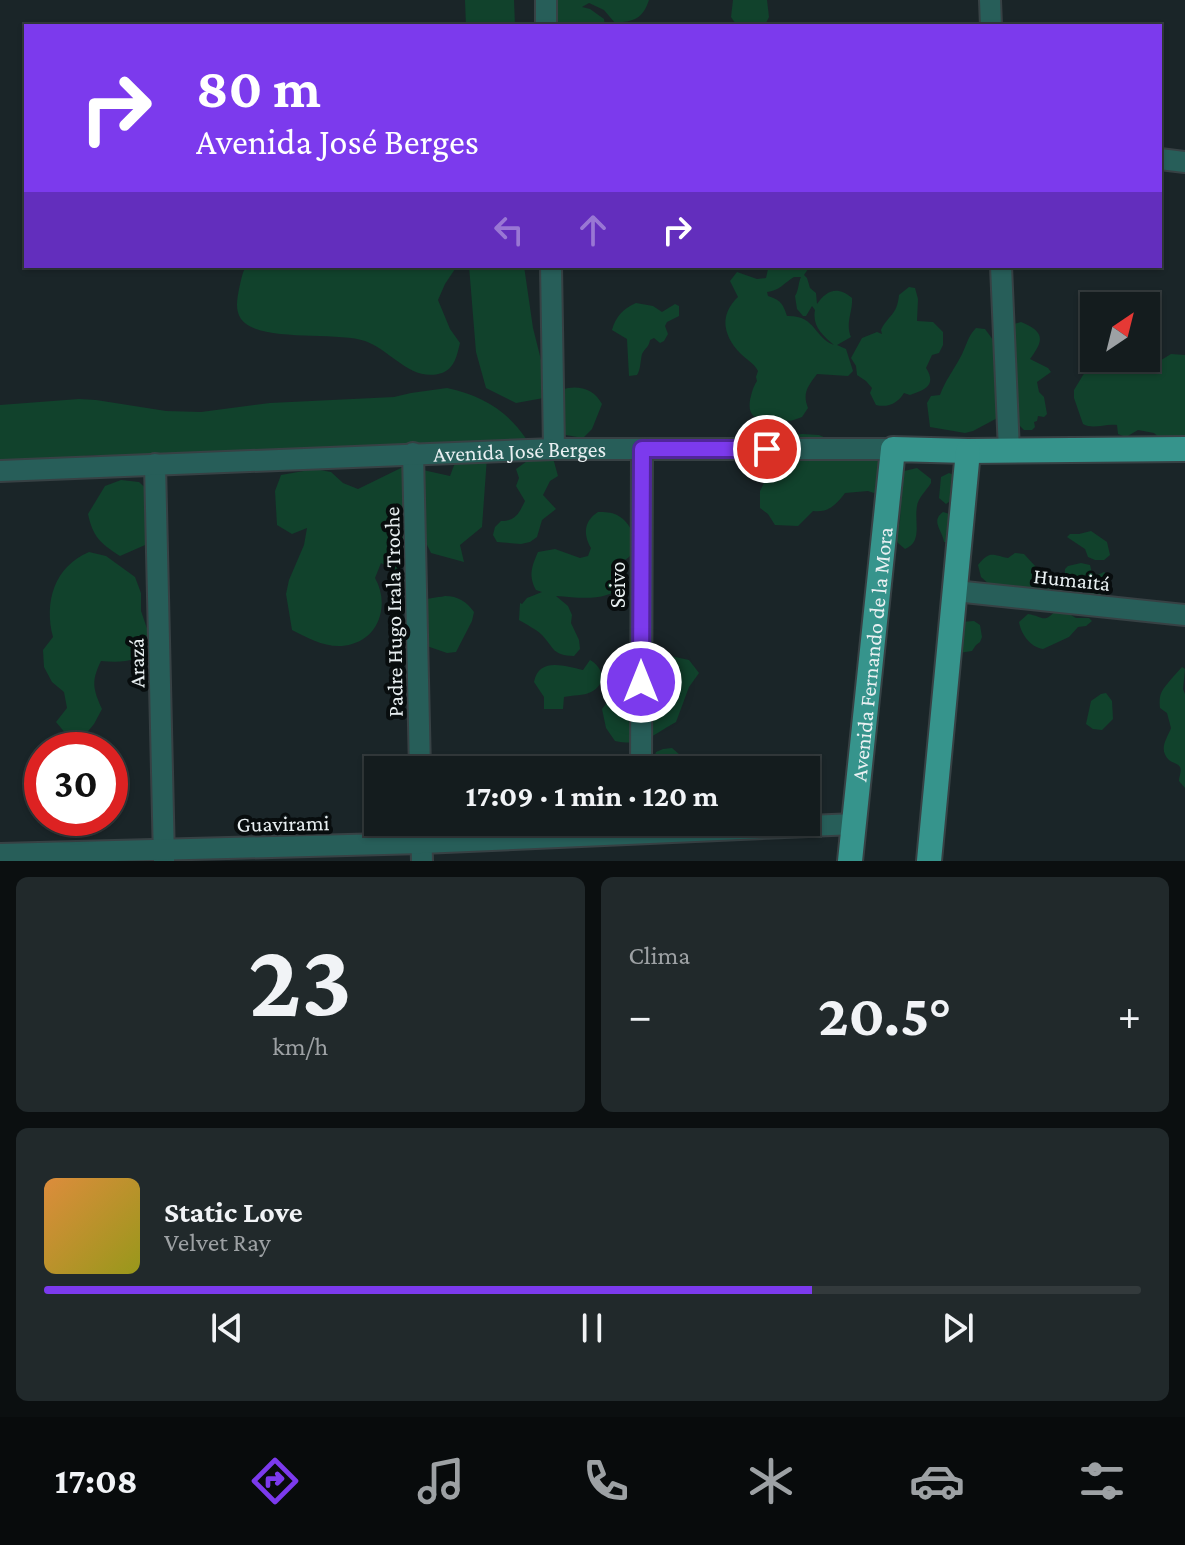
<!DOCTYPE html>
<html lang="es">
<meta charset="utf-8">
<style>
:root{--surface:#141c1e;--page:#21292b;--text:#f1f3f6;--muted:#9da1a4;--line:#333a3c;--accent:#7c3aed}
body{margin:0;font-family:"Crimson Pro",serif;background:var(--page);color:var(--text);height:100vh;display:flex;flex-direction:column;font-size:30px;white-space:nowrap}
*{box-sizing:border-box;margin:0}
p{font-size:26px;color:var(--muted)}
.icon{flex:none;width:44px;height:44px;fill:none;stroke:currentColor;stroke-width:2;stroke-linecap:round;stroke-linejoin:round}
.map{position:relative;height:861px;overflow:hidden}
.sheet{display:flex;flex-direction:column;gap:16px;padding:16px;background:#0b0f10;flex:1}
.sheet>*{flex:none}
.hud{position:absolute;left:24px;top:24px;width:1138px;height:244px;border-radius:0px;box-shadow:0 2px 6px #0004,0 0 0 2px var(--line);background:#7c3aed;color:#fff;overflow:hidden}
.needle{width:52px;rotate:35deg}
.fabs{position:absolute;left:1080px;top:292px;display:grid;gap:16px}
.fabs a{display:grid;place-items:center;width:80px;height:80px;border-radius:0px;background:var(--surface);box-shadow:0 2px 6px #0004,0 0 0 2px var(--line);font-size:40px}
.speed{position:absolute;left:24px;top:732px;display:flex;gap:16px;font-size:40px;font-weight:700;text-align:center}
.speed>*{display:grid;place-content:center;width:104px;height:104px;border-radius:50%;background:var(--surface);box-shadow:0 2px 6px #0004,0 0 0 2px var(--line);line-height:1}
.speed .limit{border:12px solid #d22;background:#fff;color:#111}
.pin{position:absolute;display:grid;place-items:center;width:68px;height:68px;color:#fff;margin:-34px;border:4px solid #fff;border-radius:50%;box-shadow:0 2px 8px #0007}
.me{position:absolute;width:88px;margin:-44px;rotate:0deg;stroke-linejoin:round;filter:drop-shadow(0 0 6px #0008)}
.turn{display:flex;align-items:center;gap:28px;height:168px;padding:0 40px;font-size:36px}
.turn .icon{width:104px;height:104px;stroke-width:2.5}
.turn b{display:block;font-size:56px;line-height:68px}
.lanes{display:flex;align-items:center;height:76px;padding:0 40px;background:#0003;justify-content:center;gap:40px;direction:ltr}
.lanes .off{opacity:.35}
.big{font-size:60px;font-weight:700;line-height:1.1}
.sheet .tile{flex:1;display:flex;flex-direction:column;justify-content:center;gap:12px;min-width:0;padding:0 28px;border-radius:12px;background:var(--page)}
.sheet .dial{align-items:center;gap:0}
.dial b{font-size:104px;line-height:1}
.song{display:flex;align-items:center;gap:24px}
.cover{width:96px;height:96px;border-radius:12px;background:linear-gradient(135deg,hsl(30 70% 55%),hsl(60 70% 35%))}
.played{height:8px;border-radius:4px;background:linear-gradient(90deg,var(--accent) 70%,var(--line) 70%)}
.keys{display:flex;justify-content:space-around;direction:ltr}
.heat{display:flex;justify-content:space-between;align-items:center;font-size:44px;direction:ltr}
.sheet .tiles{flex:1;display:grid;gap:16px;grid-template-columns:1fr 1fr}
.tile:last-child{grid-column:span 2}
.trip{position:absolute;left:364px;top:756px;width:456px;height:80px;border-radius:0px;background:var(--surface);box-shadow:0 2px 6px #0004,0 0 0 2px var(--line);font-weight:700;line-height:80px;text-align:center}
.menu{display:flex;height:128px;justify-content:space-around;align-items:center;background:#080b0c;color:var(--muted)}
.menu .icon{width:56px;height:56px}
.menu .selected{color:var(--accent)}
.menu b{font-size:36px;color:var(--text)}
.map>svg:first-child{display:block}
</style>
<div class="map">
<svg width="1185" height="861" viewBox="0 0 1185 861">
<rect width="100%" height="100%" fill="#1a2528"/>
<g fill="#11422c" fill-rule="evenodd">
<polygon points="465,0 514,0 515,26 466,26"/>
<path d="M545 0H649C642 20 634 21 615 23L604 10 589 3 582 7 590 9 604 19 605 26H542Z"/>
<polygon points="733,0 767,0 769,17 765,25 737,26 731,17"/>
<path d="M246 266H457L445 284 438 300 450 329 460 343C457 355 455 368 442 373 411 383 391 350 365 341 338 331 258 343 241 319 235 310 237 300 239 289 241 281 242 273 246 266Z"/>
<path d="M469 266H524L533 328 550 396C567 383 592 384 602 404L592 429 583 438 566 435 559 431 549 397 516 403 486 388 476 352Z"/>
<path d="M766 266H810L804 275 807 278 810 288 816 293 817 304C826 291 837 285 852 298 853 312 845 323 851 337L837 345 846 349 853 371 848 376 817 374C808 386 802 393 808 408L802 417C789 422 790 421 776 420 761 419 747 421 750 400 752 392 753 387 757 381L756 377 758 371C754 363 747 360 740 353 723 335 719 315 738 297L730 281 737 272 757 279 766 278 768 269ZM794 277H801C798 283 799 290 795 296L797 309 803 316H806L812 306 815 310C812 326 822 335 834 345 814 338 816 315 787 316 783 303 780 300 768 296L767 292C779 291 784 283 794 277Z"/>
<path d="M909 287 915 288 918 299 917 321 933 322 943 332V345L939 353 932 355 926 368C937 385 925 390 910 395L904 393C898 403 888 408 876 405L870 393 872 388 866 381 857 375 856 366 851 358 862 338 877 332 882 334 881 330C888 315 897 316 899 295Z"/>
<path d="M636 303 653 306 662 312 675 304 679 306V316L667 322 665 326 668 334 664 341 660 343 654 338 650 340C649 347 645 348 642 354 640 362 641 368 637 375L629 376 627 339 612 330C616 316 623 309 636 303Z"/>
<path d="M1021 322C1045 332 1044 340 1030 359L1048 368 1051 372 1037 382 1039 392 1044 397 1047 414 1044 417 1038 416 1037 421 1034 422 1035 427 1032 430H1024L1016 422 1012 327 1014 324Z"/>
<path d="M976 328 985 329 996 344 1003 415 973 431 965 433 930 427 927 403 931 396 940 395C945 381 953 371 960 358 966 348 967 337 976 328Z"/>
<path d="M1171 354 1185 355V437L1180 443 1161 439 1154 433 1138 430 1126 437 1118 434 1117 425C1105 423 1094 430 1083 424L1074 398V390L1088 367 1096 365 1105 366 1121 361 1149 363 1158 362Z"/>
<path d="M447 388C482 396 506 409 527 440L513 450 487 457 482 527 460 545 464 562 431 553 415 521 399 522 410 532 411 562 396 571 381 563 375 578C389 602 381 636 352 644 331 651 310 639 292 630L286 594 289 580 304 545 307 528 292 534 277 525 275 491 281 475 315 469 331 472 343 483 358 489 405 466 450 476 456 460 131 454 112 456 96 455 0 463V405L79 399 96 400 166 411 201 412 270 403 394 397 411 393Z"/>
<path d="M802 434 819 435 833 441 881 452 880 490 874 493 868 491 845 493C836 505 828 513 813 511L798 526 775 525 768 514 760 508V491L764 483 775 471 780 446 793 435Z"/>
<path d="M537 454 553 458 558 476 550 481 543 495 556 509 542 520 537 537 530 542 521 544 497 542 493 535 495 527 501 521C516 521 519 513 525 501L516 486 519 478 516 469Z"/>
<path d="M917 468 931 479V483C926 491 918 498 917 506 914 522 923 542 905 549L898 543 896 539 897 530 900 522 901 488 898 476 900 472Z"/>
<polygon points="949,473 957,476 953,499 946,504 939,498 941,477"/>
<path d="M121 480 139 482 152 494V542L120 556C100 543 93 537 88 514L105 486Z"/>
<path d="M598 512C605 512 611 512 617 515 635 524 643 554 622 561L619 570 626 575 628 584C604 602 584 598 556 596L568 606 572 615 571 623 579 640 580 649 574 656C552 655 555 649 542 635 536 629 527 625 519 620L520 603 522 604 527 598 542 592 536 590C528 575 532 566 538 552L555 549 580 558 588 556 591 548C583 534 584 521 598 512Z"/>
<path d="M943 512 953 515 948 542H944C943 531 930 521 943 512Z"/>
<polygon points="1091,531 1107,542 1110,555 1104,560 1095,560 1088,557 1085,549 1067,537 1070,534 1079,534"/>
<path d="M89 552 106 556 135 577 141 593V611L153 646C139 662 122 663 101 661 91 681 93 689 102 709L94 724 84 736 67 735 56 722 67 708 64 692 52 682 44 667 43 650 53 637C44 602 54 567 89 552Z"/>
<path d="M1015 553 1024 554 1036 567 1052 573 1058 582 1056 590 1049 594 991 586 981 577 978 565C990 550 992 555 1008 558Z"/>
<polygon points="1081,563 1090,565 1093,577 1104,572 1109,575 1111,590 1104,597 1089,594 1086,591 1078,593 1065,582 1065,569 1068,566"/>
<path d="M445 596C458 596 467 602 474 612L472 621 456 652 447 653 421 644 420 602C429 597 436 598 445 596Z"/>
<path d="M1055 611H1064L1076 618H1089L1092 621 1086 626 1078 627 1069 637 1043 649C1030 647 1021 634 1019 622L1028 614C1042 616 1044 624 1055 611Z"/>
<polygon points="974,621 980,625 982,637 980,642 976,645 972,651 959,653 961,622"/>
<path d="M632 644 666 655 689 660 699 673 689 687 676 722C652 735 644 747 615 741L606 728 602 709 612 696 616 680 613 670 618 655Z"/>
<path d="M590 660C604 668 607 684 591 692 584 696 572 695 564 697L563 709H544V697L534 682C539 657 564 666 583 670Z"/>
<path d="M1182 667 1185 669 1183 689 1185 694V788L1179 781C1179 776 1182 771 1180 767 1178 763 1172 763 1169 760 1158 749 1167 739 1171 728L1167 713 1160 708C1158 692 1164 688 1173 677 1176 674 1179 670 1182 667Z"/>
<polygon points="1106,693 1112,701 1113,719 1102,730 1093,729 1086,724 1091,701 1101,694"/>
<polygon points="672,748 697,770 650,770 656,752 663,749"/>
</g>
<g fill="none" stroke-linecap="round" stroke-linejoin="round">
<defs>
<g id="minor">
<polyline points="546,0 546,26"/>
<polyline points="990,0 991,26"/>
<polyline points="1160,159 1185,162"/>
<polyline points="551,266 554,449"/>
<polyline points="1001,266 1009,451"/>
<polyline points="413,453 420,770"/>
<polyline points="155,464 164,860"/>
<path id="s1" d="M0 471 554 449H893"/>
<polyline points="955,591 1185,615"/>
<polyline points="641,770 642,449"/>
<polyline points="421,822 422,861"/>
<polyline points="0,854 422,843 855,824"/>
</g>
<g id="major">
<path id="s2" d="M850 861 893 449 968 451 1185 449"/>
<polyline points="929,861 968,451"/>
</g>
</defs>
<use href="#minor" stroke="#374144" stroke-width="24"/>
<use href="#major" stroke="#374144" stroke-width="28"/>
<use href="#minor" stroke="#275e59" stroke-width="20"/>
<use href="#major" stroke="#36948c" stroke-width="24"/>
</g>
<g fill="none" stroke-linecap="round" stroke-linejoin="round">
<defs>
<polyline id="route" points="641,682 642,449 767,449"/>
</defs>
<use href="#route" stroke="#51269a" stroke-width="20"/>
<use href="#route" stroke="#7c3aed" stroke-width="14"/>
</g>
<g text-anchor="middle" stroke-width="8" stroke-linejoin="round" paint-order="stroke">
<g font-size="22" fill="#e8eff1" stroke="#080d0e">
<text dy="8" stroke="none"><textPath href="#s1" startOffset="520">Avenida José Berges</textPath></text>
<text transform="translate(1072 579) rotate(6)" y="8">Humaitá</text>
<text transform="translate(617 585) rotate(-90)" y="8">Seivo</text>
<text transform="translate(393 612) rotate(-91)" y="8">Padre Hugo Irala Troche</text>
<text dy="8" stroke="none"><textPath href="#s2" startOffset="208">Avenida Fernando de la Mora</textPath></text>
<text transform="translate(136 663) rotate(-91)" y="8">Arazá</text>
<text transform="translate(283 823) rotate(-1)" y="8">Guavirami</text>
</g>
</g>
</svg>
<div class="fabs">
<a><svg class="needle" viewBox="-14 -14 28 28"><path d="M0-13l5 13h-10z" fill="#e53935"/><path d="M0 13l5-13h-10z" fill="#9da1a4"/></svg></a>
</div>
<div class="speed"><div class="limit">30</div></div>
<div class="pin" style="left:767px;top:449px;background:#d93025"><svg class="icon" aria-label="arrive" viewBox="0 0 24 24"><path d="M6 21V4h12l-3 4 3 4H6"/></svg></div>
<svg class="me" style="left:641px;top:682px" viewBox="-20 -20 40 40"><circle r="17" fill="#7c3aed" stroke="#fff" stroke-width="3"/><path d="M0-11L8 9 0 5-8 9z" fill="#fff"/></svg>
<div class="trip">17:09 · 1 min · 120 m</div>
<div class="hud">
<div class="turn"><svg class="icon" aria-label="right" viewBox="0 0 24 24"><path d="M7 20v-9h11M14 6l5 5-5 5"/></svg><div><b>80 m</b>Avenida José Berges</div></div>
<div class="lanes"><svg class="icon off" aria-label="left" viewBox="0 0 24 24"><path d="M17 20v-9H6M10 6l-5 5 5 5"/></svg><svg class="icon off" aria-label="ahead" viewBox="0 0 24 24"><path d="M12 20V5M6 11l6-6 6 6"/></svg><svg class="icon" aria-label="right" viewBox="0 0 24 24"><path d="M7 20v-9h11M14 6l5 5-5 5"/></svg></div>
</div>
</div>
<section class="sheet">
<div class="tiles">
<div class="tile dial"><b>23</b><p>km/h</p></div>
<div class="tile"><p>Clima</p>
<div class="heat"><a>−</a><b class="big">20.5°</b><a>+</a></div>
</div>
<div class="tile">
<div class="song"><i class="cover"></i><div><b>Static Love</b><p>Velvet Ray</p></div></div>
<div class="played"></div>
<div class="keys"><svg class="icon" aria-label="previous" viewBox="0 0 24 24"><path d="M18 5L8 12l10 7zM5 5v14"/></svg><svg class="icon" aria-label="pause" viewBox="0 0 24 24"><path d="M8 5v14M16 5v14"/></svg><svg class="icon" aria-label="next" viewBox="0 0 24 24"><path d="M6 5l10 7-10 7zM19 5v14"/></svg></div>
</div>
</div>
</section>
<nav class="menu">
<b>17:08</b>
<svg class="icon selected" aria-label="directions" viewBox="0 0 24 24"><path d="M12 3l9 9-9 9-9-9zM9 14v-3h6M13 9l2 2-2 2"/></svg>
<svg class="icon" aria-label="music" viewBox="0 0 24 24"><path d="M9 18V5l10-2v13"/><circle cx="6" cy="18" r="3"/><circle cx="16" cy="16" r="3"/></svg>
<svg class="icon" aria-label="phone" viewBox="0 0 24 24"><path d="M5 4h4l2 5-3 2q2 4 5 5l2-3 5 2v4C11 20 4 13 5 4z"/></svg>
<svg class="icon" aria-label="climate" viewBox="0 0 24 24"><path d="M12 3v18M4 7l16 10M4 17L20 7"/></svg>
<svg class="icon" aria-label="car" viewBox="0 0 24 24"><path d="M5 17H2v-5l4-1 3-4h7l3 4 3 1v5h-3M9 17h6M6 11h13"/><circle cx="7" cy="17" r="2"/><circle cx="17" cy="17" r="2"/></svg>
<svg class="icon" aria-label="filters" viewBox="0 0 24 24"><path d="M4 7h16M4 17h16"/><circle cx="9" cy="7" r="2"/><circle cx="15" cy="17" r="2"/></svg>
</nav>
